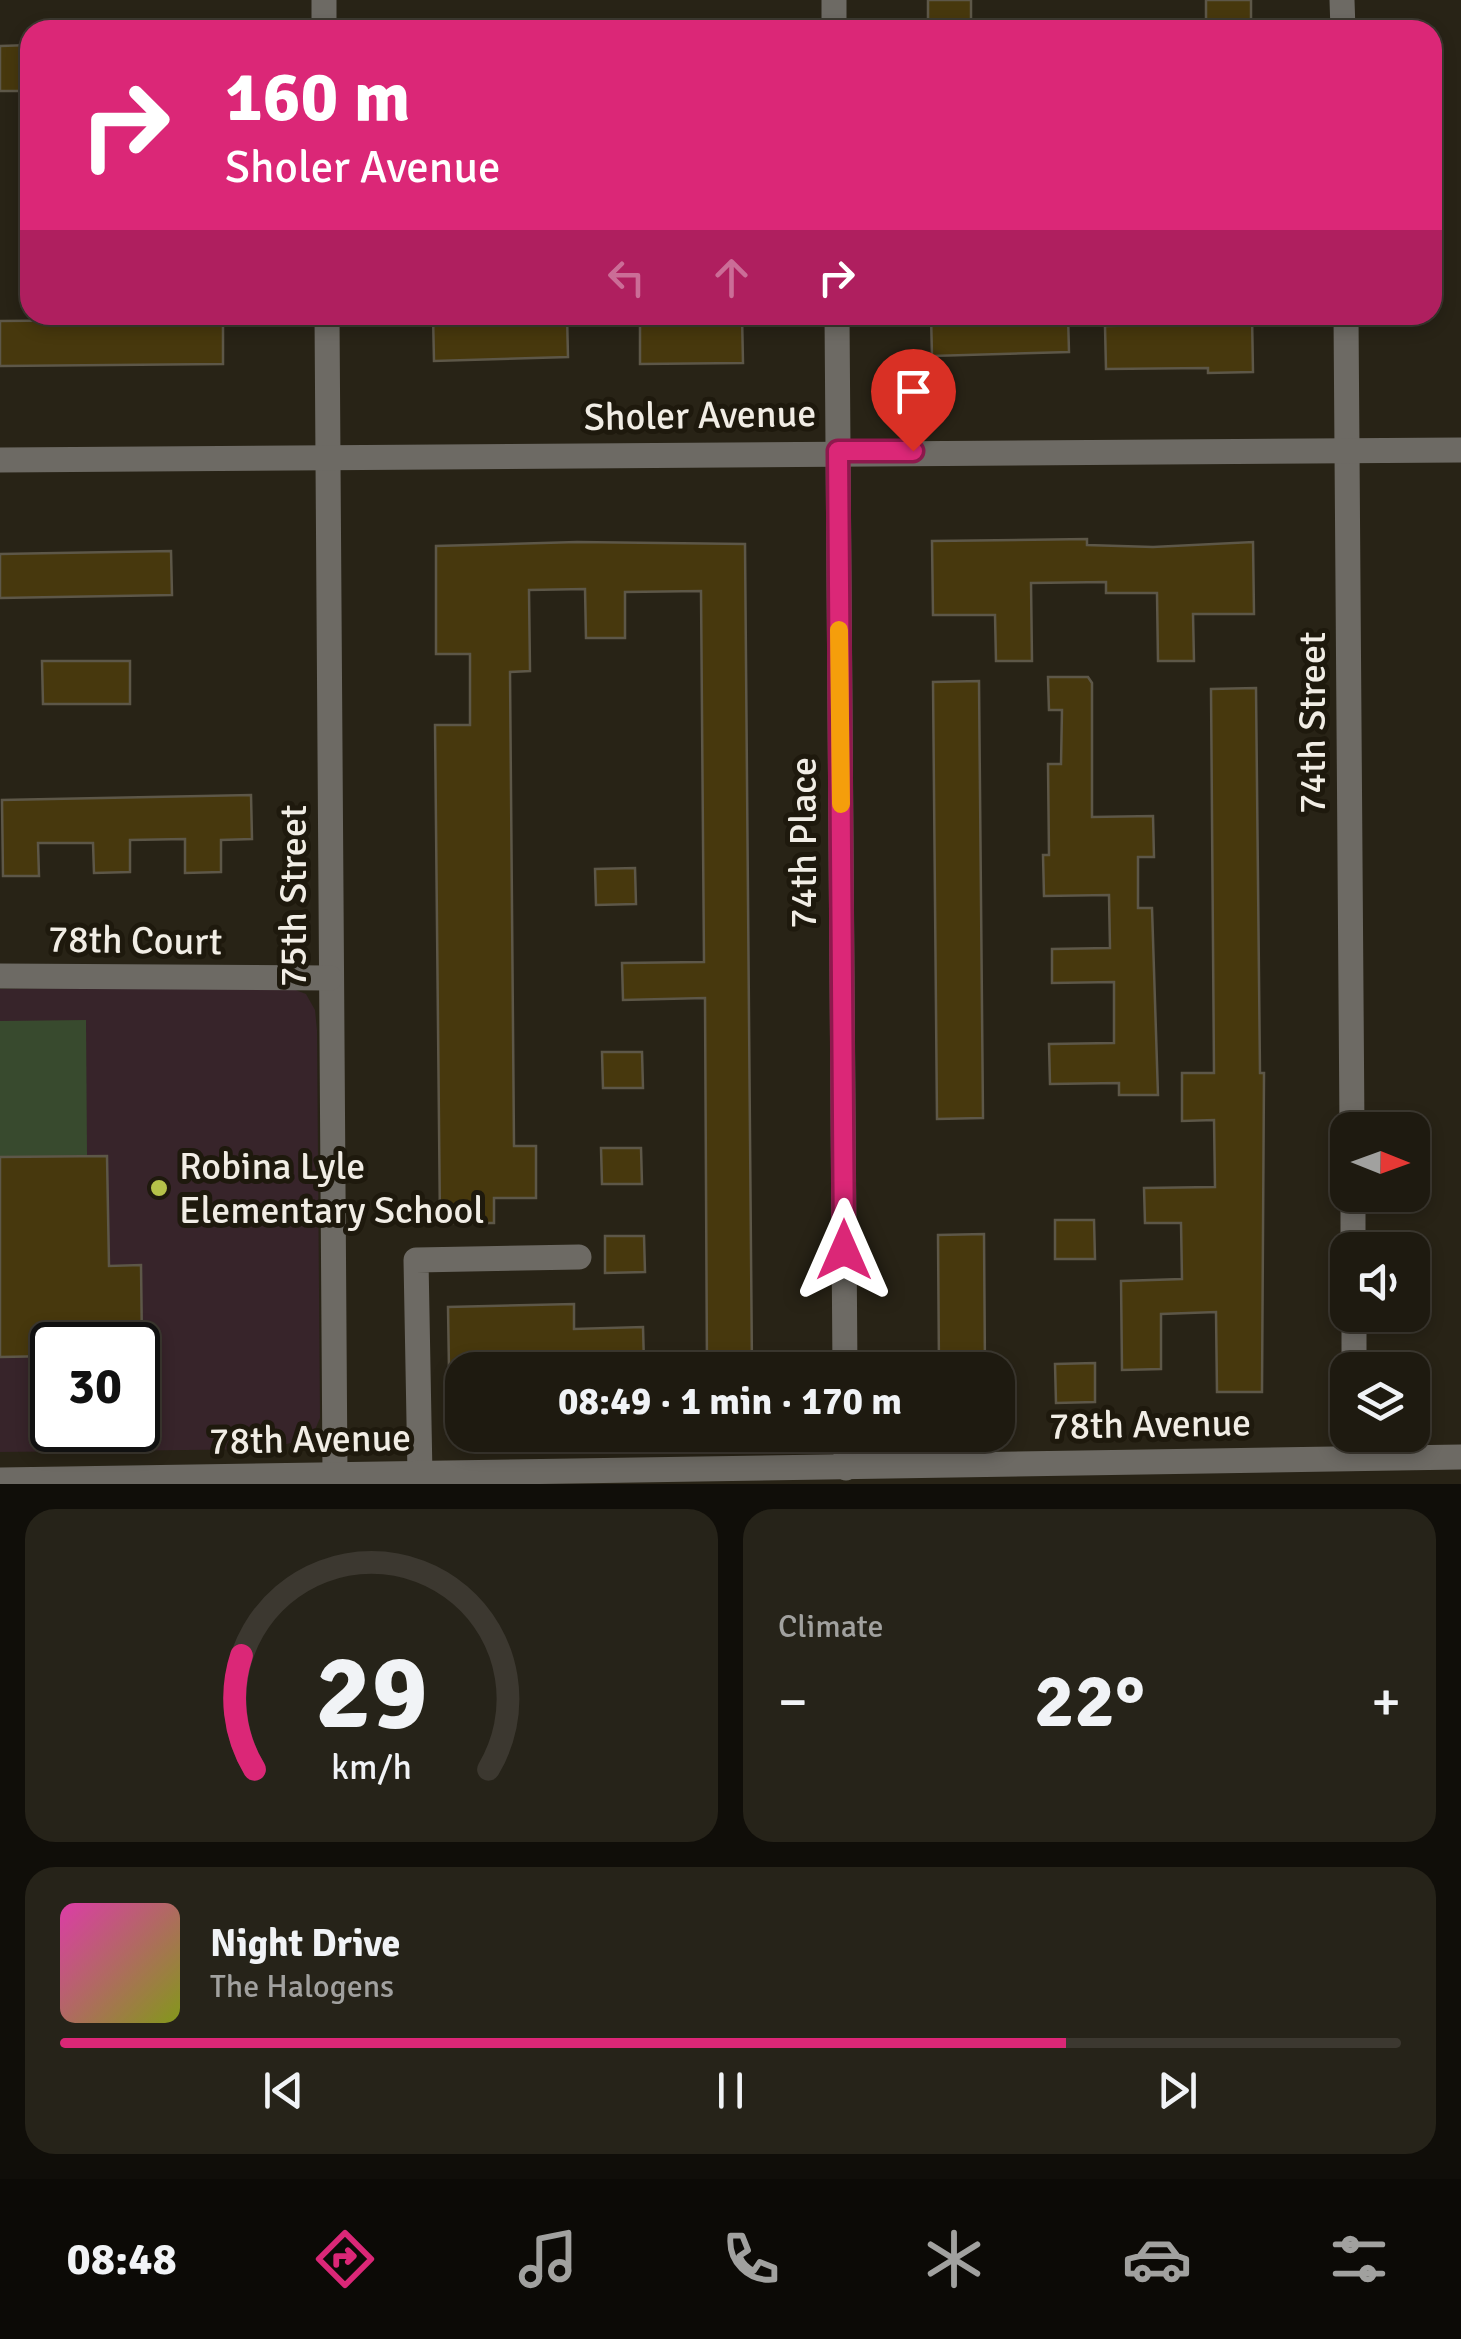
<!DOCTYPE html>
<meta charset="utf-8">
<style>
:root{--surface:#1e1a10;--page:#262319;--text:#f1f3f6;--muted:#a1a19f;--line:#3c3830;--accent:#db2777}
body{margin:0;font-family:Signika,sans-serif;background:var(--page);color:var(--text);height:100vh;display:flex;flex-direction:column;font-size:38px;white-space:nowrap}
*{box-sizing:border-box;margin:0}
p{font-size:32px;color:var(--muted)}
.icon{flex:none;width:55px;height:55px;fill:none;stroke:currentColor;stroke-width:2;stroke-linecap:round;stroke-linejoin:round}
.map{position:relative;height:1484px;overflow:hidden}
.panel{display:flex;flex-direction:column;gap:25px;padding:25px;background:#100e09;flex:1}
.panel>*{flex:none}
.hud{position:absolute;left:20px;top:20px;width:1422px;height:305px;border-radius:30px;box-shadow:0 5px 15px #0003,0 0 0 2px var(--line);background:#db2777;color:#fff;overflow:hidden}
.needle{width:65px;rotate:91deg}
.controls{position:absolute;left:1330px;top:1112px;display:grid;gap:20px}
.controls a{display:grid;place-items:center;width:100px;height:100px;border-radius:20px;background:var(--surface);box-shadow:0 5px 15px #0003,0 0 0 2px var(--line);font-size:50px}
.speed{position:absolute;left:30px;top:1322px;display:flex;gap:20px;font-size:50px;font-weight:700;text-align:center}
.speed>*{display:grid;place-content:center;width:130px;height:130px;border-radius:50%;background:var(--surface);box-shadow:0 5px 15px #0003,0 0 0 2px var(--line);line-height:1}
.speed .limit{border:5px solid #111;border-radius:15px;background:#fff;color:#111}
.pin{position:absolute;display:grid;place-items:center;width:85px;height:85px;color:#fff;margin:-102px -42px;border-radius:50% 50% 50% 0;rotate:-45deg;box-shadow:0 0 10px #0007}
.pin .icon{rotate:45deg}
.me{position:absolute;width:110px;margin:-55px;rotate:0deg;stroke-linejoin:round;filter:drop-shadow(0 0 8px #0008)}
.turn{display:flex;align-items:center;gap:35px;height:210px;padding:0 40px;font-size:45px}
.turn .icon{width:130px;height:130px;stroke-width:2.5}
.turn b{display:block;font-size:70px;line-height:85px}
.lanes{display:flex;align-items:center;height:95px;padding:0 40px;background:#0003;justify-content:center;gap:50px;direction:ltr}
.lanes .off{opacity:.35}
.big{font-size:75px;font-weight:700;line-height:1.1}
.panel .widget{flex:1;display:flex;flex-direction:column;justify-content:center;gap:15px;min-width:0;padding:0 35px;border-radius:30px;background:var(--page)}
.panel .dial{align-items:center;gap:0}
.dial svg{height:260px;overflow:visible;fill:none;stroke:var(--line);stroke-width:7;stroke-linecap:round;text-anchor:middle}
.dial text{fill:var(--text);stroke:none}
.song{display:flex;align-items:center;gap:30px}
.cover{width:120px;height:120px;border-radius:15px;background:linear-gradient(135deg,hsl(320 70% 55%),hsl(70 70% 35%))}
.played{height:10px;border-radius:5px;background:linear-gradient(90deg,var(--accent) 75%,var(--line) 75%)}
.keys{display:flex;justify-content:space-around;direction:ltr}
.heat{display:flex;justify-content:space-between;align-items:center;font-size:55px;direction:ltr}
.panel .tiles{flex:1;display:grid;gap:25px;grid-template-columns:1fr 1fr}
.widget:last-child{grid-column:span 2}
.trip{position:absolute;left:445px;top:1352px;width:570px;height:100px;border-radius:30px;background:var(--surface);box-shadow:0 5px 15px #0003,0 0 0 2px var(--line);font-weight:700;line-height:100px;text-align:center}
.dock{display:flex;height:160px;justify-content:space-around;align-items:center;background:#0c0a06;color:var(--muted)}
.dock .icon{width:70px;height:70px}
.dock .selected{color:var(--accent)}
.dock b{font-size:45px;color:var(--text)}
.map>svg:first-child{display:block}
</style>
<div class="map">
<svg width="1461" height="1484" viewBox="0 0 1461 1484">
<rect width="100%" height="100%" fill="#282316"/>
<path fill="#37242a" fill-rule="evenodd" d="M285 986 306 994 315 1010 317 1030 320 1418 312 1437 269 1449 0 1452V989ZM52 1345H138V1430H52Z"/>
<polygon fill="#384a2e" points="86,1020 87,1156 0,1157 0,1021"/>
<g fill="#47380d" stroke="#5d5748" stroke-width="2.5">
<rect x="928" y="0" width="43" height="30"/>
<rect x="1206" y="0" width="45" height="30"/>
<polygon points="30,45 30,91 0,91 0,46"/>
<polygon points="433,315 567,315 568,357 434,361"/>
<polygon points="640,315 742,315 743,363 640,364"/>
<polygon points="931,315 1068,315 1069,352 932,356"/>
<polygon points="1207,315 1252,315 1253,372 1208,373 1208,368 1106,369 1105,326 1207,324"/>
<polygon points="223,319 223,364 0,366 0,321"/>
<polygon points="1087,539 1087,545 1153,547 1253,542 1254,614 1193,614 1194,661 1158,661 1157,593 1106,593 1106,582 1031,583 1032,661 996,661 995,615 933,615 932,541"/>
<polygon points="577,542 745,544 752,1370 707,1370 705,998 623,1000 622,963 704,962 701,591 625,592 625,638 586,638 585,589 529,590 530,671 510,672 514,1146 536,1146 536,1198 494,1198 494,1223 440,1223 435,725 470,725 470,654 436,654 436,546"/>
<polygon points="171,551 172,595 0,598 0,554"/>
<polygon points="42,661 130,661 130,704 43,704"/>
<polygon points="1048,677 1088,677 1092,683 1092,817 1153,816 1154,857 1138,857 1138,908 1152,908 1158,1095 1119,1095 1119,1083 1050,1084 1049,1044 1114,1043 1114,982 1052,983 1052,949 1110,948 1109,895 1044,896 1043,855 1049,855 1048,764 1061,764 1062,710 1049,710"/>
<polygon points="979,681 983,1118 937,1119 933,682"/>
<polygon points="1256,688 1260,1073 1264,1073 1262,1392 1217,1392 1216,1312 1161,1314 1161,1369 1122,1370 1121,1281 1182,1279 1181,1223 1145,1223 1144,1188 1215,1187 1214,1120 1182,1121 1182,1073 1214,1073 1211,689"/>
<polygon points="251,795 252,839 221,840 221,872 185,873 185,839 130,840 130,872 94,873 93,843 38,843 39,876 3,876 2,800"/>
<polygon points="635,868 636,904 596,905 595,869"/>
<polygon points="602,1052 642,1052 643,1088 603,1088"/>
<polygon points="601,1148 641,1148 642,1184 602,1184"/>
<polygon points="107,1156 109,1266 141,1265 142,1345 52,1345 52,1356 0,1357 0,1157"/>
<polygon points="1055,1220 1094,1220 1095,1259 1055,1259"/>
<polygon points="984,1234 985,1370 939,1370 938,1235"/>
<polygon points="605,1236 644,1236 645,1272 605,1273"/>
<polygon points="574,1304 574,1329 643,1327 644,1364 575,1365 575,1370 449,1370 448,1307"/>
<polygon points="1095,1363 1095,1402 1056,1403 1055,1364"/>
</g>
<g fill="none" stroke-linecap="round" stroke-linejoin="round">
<g stroke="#6d6a64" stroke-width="25">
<polyline points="324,0 324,30"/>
<polyline points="834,0 834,30"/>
<polyline points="1342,0 1343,30"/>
<polyline points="327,315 335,1476"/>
<polyline points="837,315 845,1370"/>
<polyline points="1346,315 1352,1130"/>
<polyline points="0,460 1461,450"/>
<polyline points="0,976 330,978"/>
<polyline points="1353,1195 1353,1250"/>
<polyline points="1354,1315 1354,1370"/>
<polyline points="846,1435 846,1468"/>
<polyline points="420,1475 416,1260 579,1257"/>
<polyline points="0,1480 1461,1457"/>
</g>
</g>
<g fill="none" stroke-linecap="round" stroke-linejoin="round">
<defs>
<polyline id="route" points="844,1250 838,451 913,451"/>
</defs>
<use href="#route" stroke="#8e194d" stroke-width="25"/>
<use href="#route" stroke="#db2777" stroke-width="18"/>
<polyline stroke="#f59e0b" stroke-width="18" points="839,630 841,804"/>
</g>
<circle fill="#b5c249" stroke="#1e190d" stroke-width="4" cx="159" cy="1188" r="10"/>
<g text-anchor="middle" stroke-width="10" stroke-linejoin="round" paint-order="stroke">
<g font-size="38" fill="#f1ede5" stroke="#1e190d">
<text transform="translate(700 415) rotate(-1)" y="13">Sholer Avenue</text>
<text transform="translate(1312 723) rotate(-90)" y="13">74th Street</text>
<text transform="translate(803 843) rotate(-90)" y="13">74th Place</text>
<text transform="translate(293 896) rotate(-90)" y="13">75th Street</text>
<text transform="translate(135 940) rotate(1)" y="13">78th Court</text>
<text transform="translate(1150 1424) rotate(-1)" y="13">78th Avenue</text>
<text transform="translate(310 1439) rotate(-1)" y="13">78th Avenue</text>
</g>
<g font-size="38" fill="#f1ede5" stroke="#1e190d" text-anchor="start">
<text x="179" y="1179">Robina Lyle<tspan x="179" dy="44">Elementary School</tspan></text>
</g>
</g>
</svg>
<div class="controls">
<a><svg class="needle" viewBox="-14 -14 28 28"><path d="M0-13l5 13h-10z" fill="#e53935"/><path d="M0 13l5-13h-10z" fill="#a1a19f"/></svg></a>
<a><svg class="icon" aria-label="sound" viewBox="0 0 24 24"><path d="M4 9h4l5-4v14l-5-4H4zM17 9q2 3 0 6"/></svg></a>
<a><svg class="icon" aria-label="layers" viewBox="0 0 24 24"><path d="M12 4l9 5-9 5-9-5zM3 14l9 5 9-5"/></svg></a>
</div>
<div class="speed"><div class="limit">30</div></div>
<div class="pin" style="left:913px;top:451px;background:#d93025"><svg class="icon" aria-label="arrive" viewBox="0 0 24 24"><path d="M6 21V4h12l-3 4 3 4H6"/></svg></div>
<svg class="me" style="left:844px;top:1250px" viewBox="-20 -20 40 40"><path d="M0-17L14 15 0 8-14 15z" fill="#db2777" stroke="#fff" stroke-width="4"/></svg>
<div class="trip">08:49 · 1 min · 170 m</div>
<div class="hud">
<div class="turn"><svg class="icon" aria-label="right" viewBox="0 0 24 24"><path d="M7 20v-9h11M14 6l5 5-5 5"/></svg><div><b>160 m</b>Sholer Avenue</div></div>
<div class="lanes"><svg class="icon off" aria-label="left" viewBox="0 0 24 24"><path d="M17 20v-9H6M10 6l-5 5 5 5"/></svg><svg class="icon off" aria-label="ahead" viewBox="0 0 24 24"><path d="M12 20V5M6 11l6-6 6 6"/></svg><svg class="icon" aria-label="right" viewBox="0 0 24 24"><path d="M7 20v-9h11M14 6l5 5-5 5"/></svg></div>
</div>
</div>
<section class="panel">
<div class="tiles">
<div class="widget dial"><svg viewBox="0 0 100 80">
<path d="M14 69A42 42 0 1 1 86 69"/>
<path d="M14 69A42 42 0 0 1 10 34" stroke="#db2777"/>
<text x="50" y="56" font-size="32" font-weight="700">29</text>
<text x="50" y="72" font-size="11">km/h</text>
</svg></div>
<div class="widget"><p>Climate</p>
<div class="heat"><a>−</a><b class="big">22°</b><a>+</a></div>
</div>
<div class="widget">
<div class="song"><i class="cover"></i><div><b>Night Drive</b><p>The Halogens</p></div></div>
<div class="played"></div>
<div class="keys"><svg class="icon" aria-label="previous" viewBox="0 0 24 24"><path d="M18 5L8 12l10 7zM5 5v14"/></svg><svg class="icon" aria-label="pause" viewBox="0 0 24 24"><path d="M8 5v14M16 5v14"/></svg><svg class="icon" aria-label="next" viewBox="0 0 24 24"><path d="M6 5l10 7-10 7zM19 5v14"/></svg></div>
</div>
</div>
</section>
<nav class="dock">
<b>08:48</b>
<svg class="icon selected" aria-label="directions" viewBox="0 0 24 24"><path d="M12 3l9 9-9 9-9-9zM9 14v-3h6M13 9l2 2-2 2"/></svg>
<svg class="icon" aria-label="music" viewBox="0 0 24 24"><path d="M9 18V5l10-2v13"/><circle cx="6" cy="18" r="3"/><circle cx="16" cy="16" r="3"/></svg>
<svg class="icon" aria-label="phone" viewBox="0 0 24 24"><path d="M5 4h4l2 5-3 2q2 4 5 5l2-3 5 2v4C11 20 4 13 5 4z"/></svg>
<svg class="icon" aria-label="climate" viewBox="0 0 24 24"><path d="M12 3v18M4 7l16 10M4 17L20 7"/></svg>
<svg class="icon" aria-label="car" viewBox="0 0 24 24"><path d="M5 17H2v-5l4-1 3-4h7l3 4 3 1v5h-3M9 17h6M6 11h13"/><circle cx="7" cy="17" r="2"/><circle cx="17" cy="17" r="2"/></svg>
<svg class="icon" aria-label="filters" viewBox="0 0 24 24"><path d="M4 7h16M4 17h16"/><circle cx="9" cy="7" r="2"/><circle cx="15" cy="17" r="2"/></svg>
</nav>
